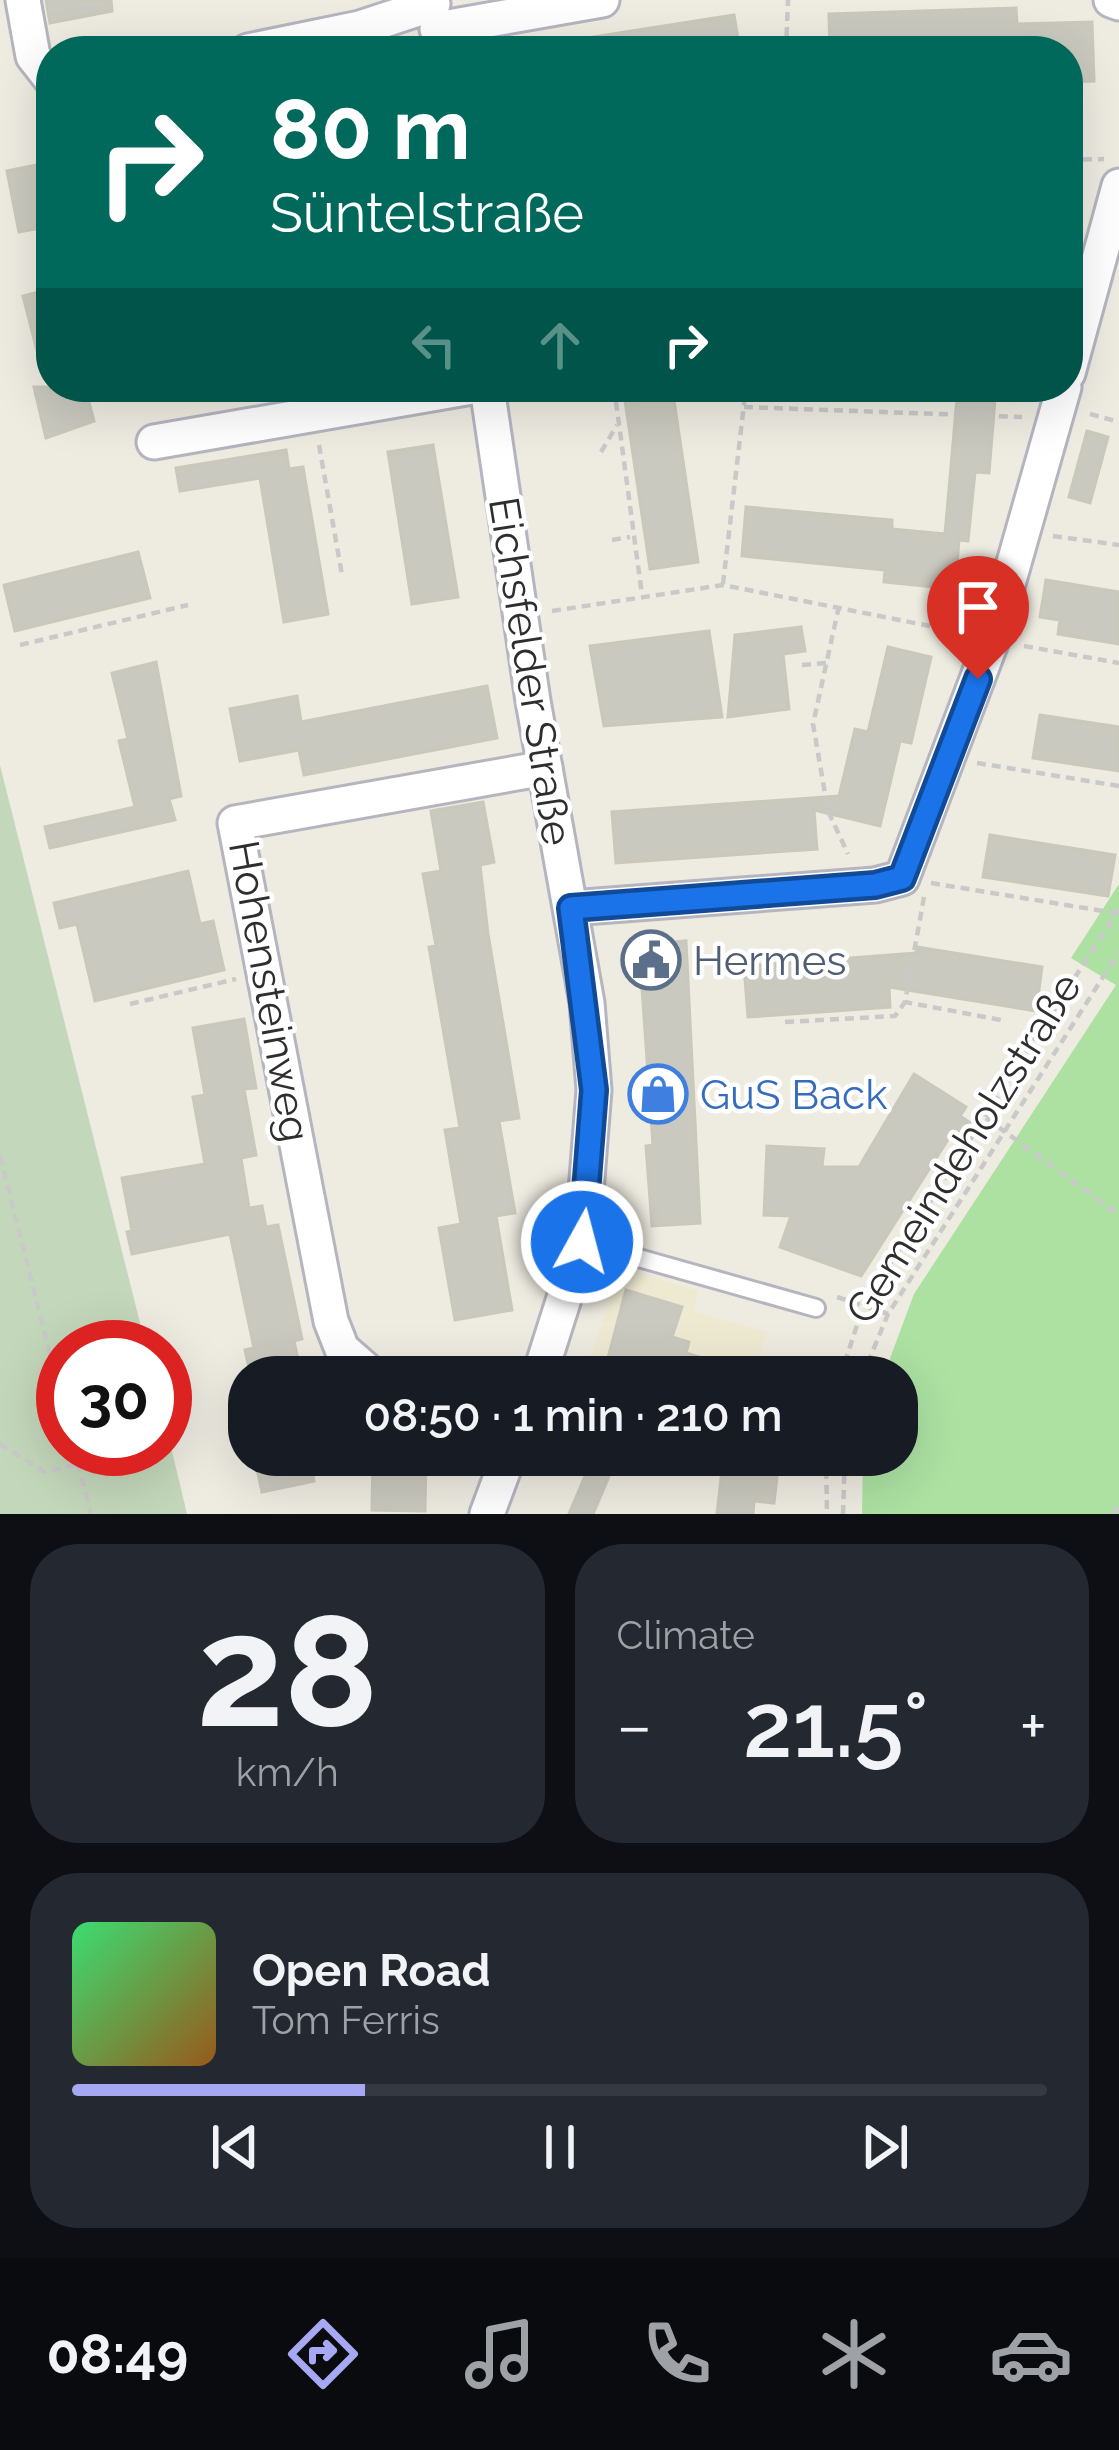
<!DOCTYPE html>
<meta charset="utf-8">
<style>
:root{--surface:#171b24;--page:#242831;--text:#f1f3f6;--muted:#9ea1a6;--line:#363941;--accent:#a7a8f3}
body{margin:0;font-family:Raleway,sans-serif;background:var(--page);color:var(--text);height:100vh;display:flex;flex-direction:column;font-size:45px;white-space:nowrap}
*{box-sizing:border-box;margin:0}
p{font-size:39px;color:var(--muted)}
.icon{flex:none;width:66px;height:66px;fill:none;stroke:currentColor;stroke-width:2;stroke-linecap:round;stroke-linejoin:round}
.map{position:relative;height:1514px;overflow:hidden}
.details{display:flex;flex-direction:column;gap:30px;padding:30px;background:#0d0f14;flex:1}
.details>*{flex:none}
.banner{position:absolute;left:36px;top:36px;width:1047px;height:366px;border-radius:48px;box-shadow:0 12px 48px #0002;background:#00695c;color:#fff;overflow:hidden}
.speed{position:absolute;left:36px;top:1320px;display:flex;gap:24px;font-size:60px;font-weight:700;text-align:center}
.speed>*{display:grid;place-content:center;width:156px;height:156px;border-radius:50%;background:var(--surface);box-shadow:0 12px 48px #0002;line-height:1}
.speed .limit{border:18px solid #d22;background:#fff;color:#111}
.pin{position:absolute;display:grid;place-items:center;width:102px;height:102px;color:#fff;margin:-123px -51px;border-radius:50% 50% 50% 0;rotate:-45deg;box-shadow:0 0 12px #0007}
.pin .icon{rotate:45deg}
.me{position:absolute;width:132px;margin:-66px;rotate:7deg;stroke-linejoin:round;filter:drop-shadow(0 0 9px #0008)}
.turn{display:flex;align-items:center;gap:42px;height:252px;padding:0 36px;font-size:54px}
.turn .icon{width:156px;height:156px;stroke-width:2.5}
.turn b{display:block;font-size:84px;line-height:102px}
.lanes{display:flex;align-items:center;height:114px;padding:0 36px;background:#0003;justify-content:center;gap:60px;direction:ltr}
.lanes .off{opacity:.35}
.big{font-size:90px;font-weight:600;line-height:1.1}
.details .card{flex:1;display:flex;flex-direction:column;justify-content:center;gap:18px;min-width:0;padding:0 42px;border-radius:48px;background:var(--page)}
.details .dial{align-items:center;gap:0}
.dial b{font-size:156px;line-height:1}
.song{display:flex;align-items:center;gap:36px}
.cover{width:144px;height:144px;border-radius:18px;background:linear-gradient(135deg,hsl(140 70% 55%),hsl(30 70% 35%))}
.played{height:12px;border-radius:6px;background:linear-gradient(90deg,var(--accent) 30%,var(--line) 30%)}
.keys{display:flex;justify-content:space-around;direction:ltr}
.heat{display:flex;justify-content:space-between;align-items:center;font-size:66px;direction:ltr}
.details .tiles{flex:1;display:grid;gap:30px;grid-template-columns:1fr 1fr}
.card:last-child{grid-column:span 2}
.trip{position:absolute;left:228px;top:1356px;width:690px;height:120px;border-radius:48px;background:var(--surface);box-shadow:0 12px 48px #0002;font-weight:600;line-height:120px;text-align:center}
.dock{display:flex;height:192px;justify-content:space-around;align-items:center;background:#090b0e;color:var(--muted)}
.dock .icon{width:84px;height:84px}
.dock .active{color:var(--accent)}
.dock b{font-size:54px;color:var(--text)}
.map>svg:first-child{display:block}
</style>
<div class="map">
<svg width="1119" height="1514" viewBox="0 0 1119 1514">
<rect width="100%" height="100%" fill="#eeebe1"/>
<polygon fill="#eeead2" points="620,1267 699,1291 693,1311 767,1332 757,1367 791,1377 584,1377"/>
<polygon fill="#ace1a2" points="1119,884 1119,1514 862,1514 863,1455 897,1455 897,1377 883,1377 914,1294 1116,985 1071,958"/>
<polygon fill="#c3d7ba" points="0,765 146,1347 63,1347 63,1449 165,1449 165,1422 187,1514 0,1514"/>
<g fill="#cac9bf" stroke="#cac7bb" stroke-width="3">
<polygon points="46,0 111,0 112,11 50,23"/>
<polygon points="1016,8 1017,24 1092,22 1094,81 1068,82 1068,51 830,51 829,14"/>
<polygon points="734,15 740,51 588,51 587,38"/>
<polygon points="51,162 51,226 19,232 7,171"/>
<polygon points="46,290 51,293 51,373 43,374 23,296"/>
<polygon points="34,387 85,387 94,421 46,438"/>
<polygon points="623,387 672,387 698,562 650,569"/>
<polygon points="958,387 996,387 989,473 975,472 968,541 959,540 955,589 884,582 885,570 742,556 746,507 892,520 892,529 945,534"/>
<polygon points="1087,431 1108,437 1090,503 1069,497"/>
<polygon points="433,445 458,597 412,604 388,452"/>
<polygon points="286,450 289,469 303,467 328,614 284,622 260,478 180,491 176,468"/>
<polygon points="138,552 150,598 15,631 4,585"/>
<polygon points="1046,580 1119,592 1119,644 1058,634 1060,620 1040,617"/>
<polygon points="801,627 805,651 783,654 789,709 728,717 735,635"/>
<polygon points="709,631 722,717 604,726 590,646"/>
<polygon points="888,647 931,657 911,743 900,741 880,826 814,810 817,849 616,863 612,812 839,796 855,729 868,732"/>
<polygon points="156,662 181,796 169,799 175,820 50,848 45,827 135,807 119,741 128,739 112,673"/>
<polygon points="487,686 497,738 304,775 299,750 240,761 230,709 297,696 301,722"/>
<polygon points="1040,715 1119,727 1119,771 1033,758"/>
<polygon points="483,802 494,862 480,865 488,934 519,1118 499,1121 515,1213 496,1216 512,1310 455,1320 439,1228 461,1224 445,1130 460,1128 429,947 436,946 423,874 441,871 431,811"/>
<polygon points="990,835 1115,855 1108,896 983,877"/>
<polygon points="188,871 200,924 213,921 224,970 95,1001 77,924 60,928 54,903"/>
<polygon points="686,941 700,1223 652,1226 646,1146 653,1145 639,945"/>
<polygon points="917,947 1042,967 1036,1011 889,987 890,1007 748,1017 744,966 916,953"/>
<polygon points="244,1019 256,1088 244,1089 256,1155 241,1158 249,1208 262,1206 266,1227 278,1225 302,1339 294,1341 302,1377 251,1377 245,1350 254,1348 230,1234 132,1254 127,1232 132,1231 122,1178 205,1164 193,1097 205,1095 193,1028"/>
<polygon points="914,1074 966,1107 960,1116 972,1124 958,1144 949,1138 861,1276 780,1247 791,1216 764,1215 767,1146 824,1149 822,1167 859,1167"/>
<polygon points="626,1290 682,1307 672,1337 689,1342 686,1353 748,1372 747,1377 603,1377"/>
<polygon points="254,1455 309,1455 314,1481 262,1492"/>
<polygon points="373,1455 426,1455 425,1511 372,1510"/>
<polygon points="594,1455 618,1455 593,1514 569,1514"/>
<polygon points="723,1461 778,1468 774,1503 754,1501 753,1514 717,1514"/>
</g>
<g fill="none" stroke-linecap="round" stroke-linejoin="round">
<defs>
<polyline id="service" points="582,1242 816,1308"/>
<g id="minor">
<polyline points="23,0 33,56 51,79"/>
<polyline points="1111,0 1119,3"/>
<polyline points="437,29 602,0"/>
<polyline points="248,51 360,28 433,4"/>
<polyline points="1068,373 1119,186"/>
<polyline points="487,387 533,701 587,1003 594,1090 582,1242 539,1377"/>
<polyline points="154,442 472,387"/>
<polyline points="571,908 875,885 902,878 992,640 1064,387"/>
<polyline points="374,1377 342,1349 331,1321 235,823 545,768"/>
<polyline points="487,1514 509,1455"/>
</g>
</defs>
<use href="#service" stroke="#b5b5c0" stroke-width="22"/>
<use href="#minor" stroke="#b5b5c0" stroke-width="39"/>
<g stroke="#c9c9c9" stroke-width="4.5" stroke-dasharray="9 6" stroke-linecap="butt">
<polyline points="786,51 788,0"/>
<polyline points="1068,160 1104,159"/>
<polyline points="614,387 642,595"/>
<polyline points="744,407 1022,417"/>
<polyline points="1090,414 1119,422"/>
<polyline points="319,445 342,575"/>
<polyline points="601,452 617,425"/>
<polyline points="1053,536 1119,545"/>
<polyline points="612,540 630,537"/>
<polyline points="723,584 746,387"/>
<polyline points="839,606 813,724 828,811 848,854"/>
<polyline points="552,611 723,585 960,632"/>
<polyline points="20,645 188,605"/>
<polyline points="1024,646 1119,663"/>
<polyline points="802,665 826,663"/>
<polyline points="977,763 1119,786"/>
<polyline points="931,883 1115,913"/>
<polyline points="924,897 905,1002 1001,1020"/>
<polyline points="130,1004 236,979"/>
<polyline points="785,1022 895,1016 905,1002"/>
<polyline points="986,1118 1119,1215"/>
<polyline points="0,1156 63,1406"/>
<polyline points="837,1297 888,1314"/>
<polyline points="840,1377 864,1304 1119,909"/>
<polyline points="862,1377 888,1314 1119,952"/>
<polyline points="0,1444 45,1472 78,1464"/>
<polyline points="74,1449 91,1514"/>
<polyline points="826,1455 827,1514"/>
<polyline points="843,1514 845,1455"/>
<polyline points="1113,1514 1119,1505"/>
</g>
<use href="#service" stroke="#fff" stroke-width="16"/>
<use href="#minor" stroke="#fff" stroke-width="33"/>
</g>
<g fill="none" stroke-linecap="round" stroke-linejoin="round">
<defs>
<polyline id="route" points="582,1242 594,1090 571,908 875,885 902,878 978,679"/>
</defs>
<use href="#route" stroke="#114b97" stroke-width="30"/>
<use href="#route" stroke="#1a73e8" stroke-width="21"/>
</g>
<defs>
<symbol id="civic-ring" viewBox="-11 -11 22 22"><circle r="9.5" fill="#fff" stroke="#5c6f8a" stroke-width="1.5"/><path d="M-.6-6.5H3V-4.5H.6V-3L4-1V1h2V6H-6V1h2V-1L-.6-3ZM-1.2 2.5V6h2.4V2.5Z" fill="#5c6f8a"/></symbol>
<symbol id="shop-ring" viewBox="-11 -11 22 22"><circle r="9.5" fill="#fff" stroke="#3f7fe0" stroke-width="1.5"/><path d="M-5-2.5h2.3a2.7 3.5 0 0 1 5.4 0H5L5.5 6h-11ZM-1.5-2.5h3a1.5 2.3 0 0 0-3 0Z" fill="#3f7fe0"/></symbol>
</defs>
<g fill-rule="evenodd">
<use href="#civic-ring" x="618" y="927" width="66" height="66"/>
<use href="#shop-ring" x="625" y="1061" width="66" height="66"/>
</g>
<g text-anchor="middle" stroke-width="9" stroke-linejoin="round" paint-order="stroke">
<g font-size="42" fill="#2e2e2e" stroke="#fff">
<text transform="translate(531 671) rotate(81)" y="15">Eichsfelder Straße</text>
<text transform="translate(270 991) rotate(80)" y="15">Hohensteinweg</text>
<text transform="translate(963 1148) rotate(-58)" y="15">Gemeindeholzstraße</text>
</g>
<g font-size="42" fill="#4e5e75" stroke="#fff" text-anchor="start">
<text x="693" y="975">Hermes</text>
</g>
<g font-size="42" fill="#366cbe" stroke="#fff" text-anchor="start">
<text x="700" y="1109">GuS Back</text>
</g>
</g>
</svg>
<div class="speed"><div class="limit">30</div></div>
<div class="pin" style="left:978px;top:679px;background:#d93025"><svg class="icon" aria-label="arrive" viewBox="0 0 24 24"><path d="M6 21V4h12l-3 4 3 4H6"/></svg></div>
<svg class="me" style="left:582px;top:1242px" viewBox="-20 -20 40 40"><circle r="17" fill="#1a73e8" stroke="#fff" stroke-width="3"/><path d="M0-11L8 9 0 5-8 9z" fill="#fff"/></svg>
<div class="trip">08:50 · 1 min · 210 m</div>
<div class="banner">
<div class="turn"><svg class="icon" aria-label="right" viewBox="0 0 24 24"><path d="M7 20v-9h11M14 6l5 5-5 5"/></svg><div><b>80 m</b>Süntelstraße</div></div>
<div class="lanes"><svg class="icon off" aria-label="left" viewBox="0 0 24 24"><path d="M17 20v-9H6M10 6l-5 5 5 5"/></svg><svg class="icon off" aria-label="ahead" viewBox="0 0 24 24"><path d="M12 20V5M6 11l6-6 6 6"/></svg><svg class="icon" aria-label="right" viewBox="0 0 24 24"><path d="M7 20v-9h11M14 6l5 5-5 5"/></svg></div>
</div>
</div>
<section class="details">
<div class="tiles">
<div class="card dial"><b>28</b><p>km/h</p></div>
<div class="card"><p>Climate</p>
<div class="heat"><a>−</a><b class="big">21.5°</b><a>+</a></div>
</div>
<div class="card">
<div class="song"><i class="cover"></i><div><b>Open Road</b><p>Tom Ferris</p></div></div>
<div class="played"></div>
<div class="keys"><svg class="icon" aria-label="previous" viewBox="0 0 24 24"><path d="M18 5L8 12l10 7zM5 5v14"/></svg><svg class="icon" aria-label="pause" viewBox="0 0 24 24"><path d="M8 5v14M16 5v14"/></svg><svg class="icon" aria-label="next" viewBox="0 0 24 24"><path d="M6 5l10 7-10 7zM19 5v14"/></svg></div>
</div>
</div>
</section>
<nav class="dock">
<b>08:49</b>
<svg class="icon active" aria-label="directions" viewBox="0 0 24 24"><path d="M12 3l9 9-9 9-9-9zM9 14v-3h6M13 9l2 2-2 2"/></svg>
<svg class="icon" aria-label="music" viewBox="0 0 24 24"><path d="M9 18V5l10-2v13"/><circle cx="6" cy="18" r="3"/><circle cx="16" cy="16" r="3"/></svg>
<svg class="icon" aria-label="phone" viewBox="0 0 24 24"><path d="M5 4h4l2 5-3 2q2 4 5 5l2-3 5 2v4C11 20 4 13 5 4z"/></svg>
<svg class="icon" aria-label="climate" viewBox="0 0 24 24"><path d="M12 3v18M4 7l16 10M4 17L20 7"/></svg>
<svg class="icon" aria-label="car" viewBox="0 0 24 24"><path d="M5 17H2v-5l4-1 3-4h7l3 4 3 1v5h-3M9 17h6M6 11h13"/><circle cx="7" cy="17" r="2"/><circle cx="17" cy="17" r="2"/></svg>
</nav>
